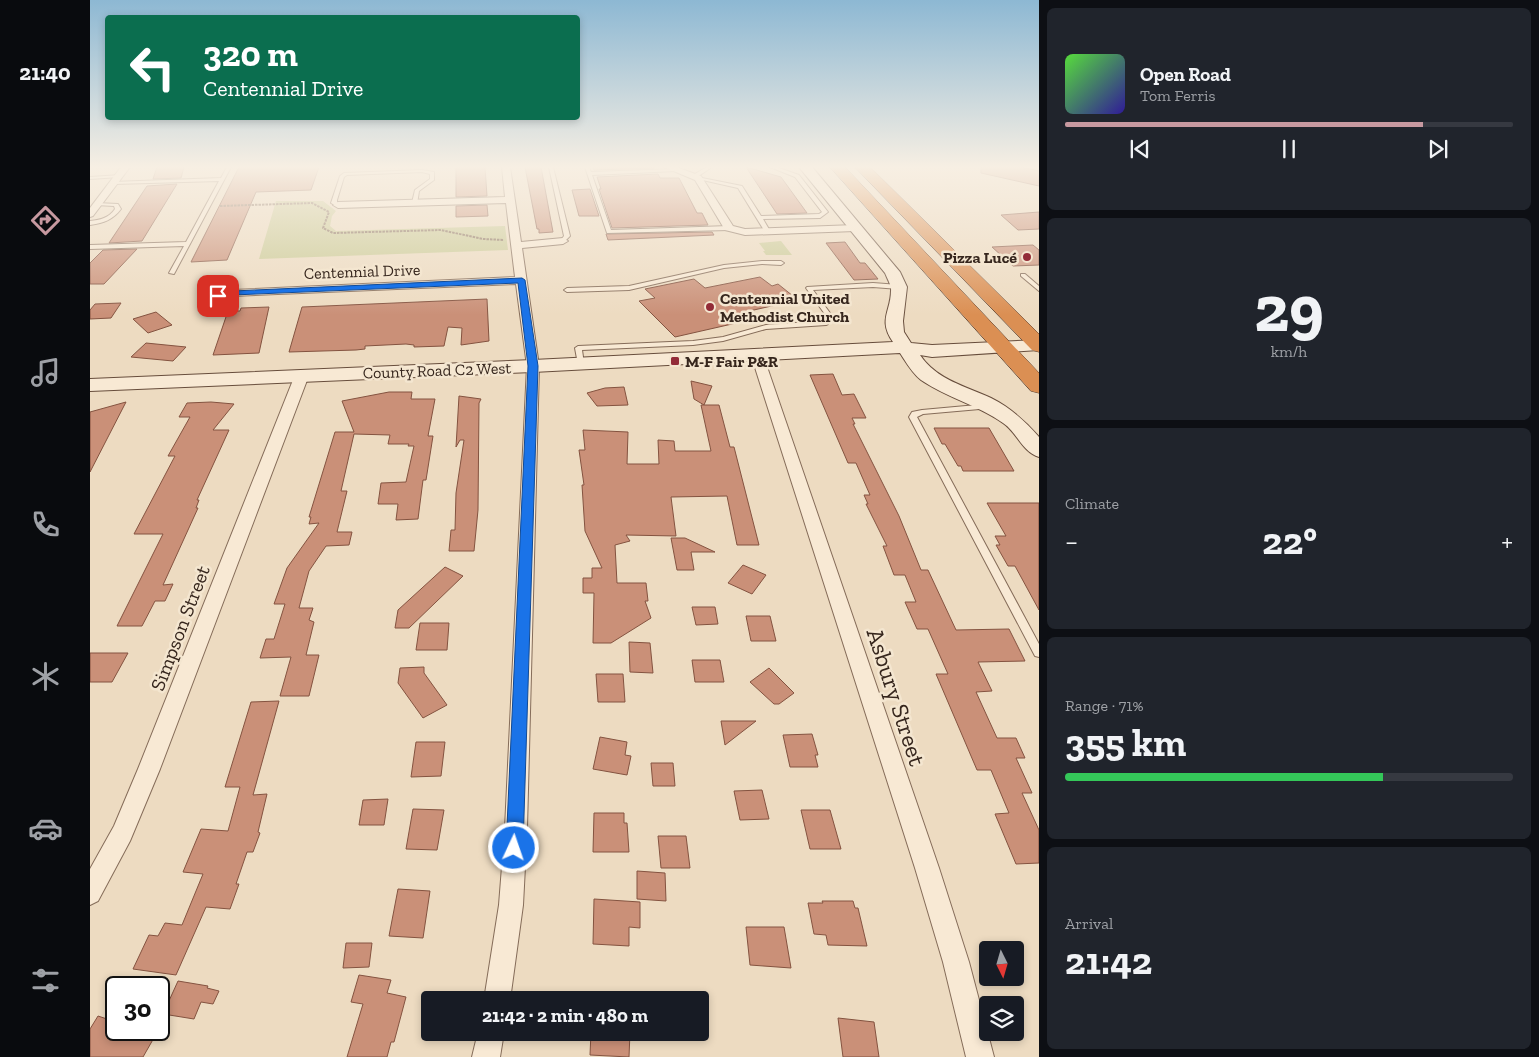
<!DOCTYPE html>
<meta charset="utf-8">
<style>
:root{--surface:#171b24;--page:#20242c;--text:#f1f3f6;--muted:#9ea1a6;--line:#363941;--accent:#c799a0}
body{margin:0;font-family:"Zilla Slab",serif;background:var(--page);color:var(--text);height:100vh;display:flex;flex-direction:column;font-size:19px;white-space:nowrap}
*{box-sizing:border-box;margin:0}
p{font-size:16px;color:var(--muted)}
.icon{flex:none;width:28px;height:28px;fill:none;stroke:currentColor;stroke-width:2;stroke-linecap:round;stroke-linejoin:round}
.map{position:relative;flex:1;overflow:hidden}
.side{display:flex;flex-direction:column;gap:8px;padding:8px;background:#0d0f14;width:500px}
.side>*{flex:none}
.guide{position:absolute;left:15px;top:15px;width:475px;height:105px;border-radius:5px;box-shadow:0 2px 8px #0003;background:#0b6e4f;color:#fff;overflow:hidden}
.needle{width:32px;rotate:175deg}
.fabs{position:absolute;left:889px;top:941px;display:grid;gap:10px}
.fabs a{display:grid;place-items:center;width:45px;height:45px;border-radius:5px;background:var(--surface);box-shadow:0 2px 8px #0003;font-size:25px}
.speed{position:absolute;left:15px;top:976px;display:flex;gap:10px;font-size:25px;font-weight:700;text-align:center}
.speed>*{display:grid;place-content:center;width:65px;height:65px;border-radius:50%;background:var(--surface);box-shadow:0 2px 8px #0003;line-height:1}
.speed .limit{border:2px solid #111;border-radius:8px;background:#fff;color:#111}
.pin{position:absolute;display:grid;place-items:center;width:42px;height:42px;color:#fff;margin:-21px;border-radius:10px;box-shadow:0 2px 8px #0006}
.me{position:absolute;width:55px;margin:-28px;rotate:3deg;stroke-linejoin:round;filter:drop-shadow(0 0 4px #0008)}
.turn{display:flex;align-items:center;gap:18px;height:105px;padding:0 15px;font-size:22px}
.turn .icon{width:65px;height:65px;stroke-width:2.5}
.turn b{display:block;font-size:35px;line-height:42px}
.big{font-size:38px;font-weight:700;line-height:1.1}
.side .card{flex:1;display:flex;flex-direction:column;justify-content:center;gap:8px;min-width:0;padding:0 18px;border-radius:8px;background:var(--page)}
.side .dial{align-items:center;gap:0}
.dial b{font-size:65px;line-height:1}
.song{display:flex;align-items:center;gap:15px}
.cover{width:60px;height:60px;border-radius:8px;background:linear-gradient(135deg,hsl(110 70% 55%),hsl(250 70% 35%))}
.played{height:5px;border-radius:2px;background:linear-gradient(90deg,var(--accent) 80%,var(--line) 80%)}
.keys{display:flex;justify-content:space-around;direction:ltr}
.heat{display:flex;justify-content:space-between;align-items:center;font-size:28px;direction:ltr}
.charge{height:8px;border-radius:4px;background:linear-gradient(90deg,#34c759 71%,var(--line) 0)}
.trip{position:absolute;left:331px;top:991px;width:288px;height:50px;border-radius:5px;background:var(--surface);box-shadow:0 2px 8px #0003;font-weight:700;line-height:50px;text-align:center}
main{display:flex;flex:1;min-height:0}
.dock{display:flex;flex-direction:column;width:90px;justify-content:space-around;align-items:center;background:#090b0e;color:var(--muted)}
.dock .icon{width:35px;height:35px}
.dock .selected{color:var(--accent)}
.dock b{font-size:22px;color:var(--text)}
.map>svg:first-child{display:block}
</style>
<main>
<nav class="dock">
<b>21:40</b>
<svg class="icon selected" aria-label="directions" viewBox="0 0 24 24"><path d="M12 3l9 9-9 9-9-9zM9 14v-3h6M13 9l2 2-2 2"/></svg>
<svg class="icon" aria-label="music" viewBox="0 0 24 24"><path d="M9 18V5l10-2v13"/><circle cx="6" cy="18" r="3"/><circle cx="16" cy="16" r="3"/></svg>
<svg class="icon" aria-label="phone" viewBox="0 0 24 24"><path d="M5 4h4l2 5-3 2q2 4 5 5l2-3 5 2v4C11 20 4 13 5 4z"/></svg>
<svg class="icon" aria-label="climate" viewBox="0 0 24 24"><path d="M12 3v18M4 7l16 10M4 17L20 7"/></svg>
<svg class="icon" aria-label="car" viewBox="0 0 24 24"><path d="M5 17H2v-5l4-1 3-4h7l3 4 3 1v5h-3M9 17h6M6 11h13"/><circle cx="7" cy="17" r="2"/><circle cx="17" cy="17" r="2"/></svg>
<svg class="icon" aria-label="filters" viewBox="0 0 24 24"><path d="M4 7h16M4 17h16"/><circle cx="9" cy="7" r="2"/><circle cx="15" cy="17" r="2"/></svg>
</nav>
<div class="map">
<svg width="949" height="1057" viewBox="0 0 949 1057">
<rect width="100%" height="100%" fill="#eddbc1"/>
<g fill="#caca95">
<polygon points="186,201 233,201 246,211 242,216 240,226 246,231 415,226 418,250 169,259"/>
<polygon points="691,241 702,255 676,255 673,251 675,251 669,243"/>
</g>
<g fill="#ca9078" stroke="#845340">
<polygon points="67,167 94,167 91,178 63,179"/>
<polygon points="149,167 229,167 221,190 166,192 137,260 101,262"/>
<polygon points="366,167 395,167 397,196 366,197"/>
<polygon points="435,167 451,167 463,232 449,233 449,229 447,229"/>
<polygon points="503,167 564,167 565,168 504,170"/>
<polygon points="656,167 691,177 717,213 687,214"/>
<polygon points="891,167 931,167 949,171 949,186 891,173"/>
<polygon points="568,174 570,178 589,178 607,213 612,213 618,225 522,228 509,189 511,189 507,177"/>
<polygon points="87,184 52,241 19,243 57,186"/>
<polygon points="500,189 509,216 489,216 482,190"/>
<polygon points="397,205 398,216 366,217 366,206"/>
<polygon points="949,212 949,229 928,230 911,215"/>
<polygon points="622,232 624,235 518,240 516,234"/>
<polygon points="755,242 770,263 775,263 788,279 764,280 736,243"/>
<polygon points="943,245 949,250 949,265 923,266 902,247"/>
<polygon points="47,249 14,284 0,284 0,263 13,250"/>
<polygon points="670,277 682,286 688,284 708,300 655,312 664,319 585,337 549,301 565,298 555,289 604,279 615,288"/>
<polygon points="397,299 399,341 371,345 372,328 358,327 354,346 324,347 324,345 316,344 275,346 275,349 266,350 199,352 212,307"/>
<polygon points="31,303 21,318 0,319 0,310 5,304"/>
<polygon points="179,307 169,353 123,355 138,311 150,311 151,308"/>
<polygon points="66,312 82,325 58,333 43,319"/>
<polygon points="56,343 96,347 83,361 41,357"/>
<polygon points="743,374 752,395 764,394 776,418 762,418 765,424 763,424 809,516 831,570 838,570 866,630 919,629 935,661 888,662 902,691 886,692 907,738 926,738 935,758 926,758 942,793 932,793 949,830 949,863 926,864 905,814 919,813 901,770 887,770 846,674 858,674 838,629 827,629 815,602 826,602 815,575 804,575 793,546 797,546 776,504 778,504 774,495 780,495 766,463 758,463 720,375"/>
<polygon points="601,381 622,386 614,405 604,399"/>
<polygon points="534,387 538,405 507,406 497,393 515,388"/>
<polygon points="299,392 322,392 321,399 345,399 338,436 343,436 336,480 333,480 328,519 306,520 308,504 288,504 291,483 316,482 324,446 318,446 319,444 298,444 300,435 264,434 251,491 257,491 247,532 262,532 259,545 236,546 219,571 209,608 223,608 219,620 224,622 216,655 229,655 219,696 190,696 201,657 170,658 176,639 184,639 195,604 184,604 197,568 229,523 219,524 221,517 219,517 245,432 264,432 252,401"/>
<polygon points="369,396 391,399 389,403 388,510 384,551 359,551 361,530 365,530 366,493 374,440 370,440 366,447"/>
<polygon points="36,402 0,472 0,412"/>
<polygon points="121,402 144,404 123,430 139,430 107,500 109,500 106,508 108,508 73,585 83,584 75,601 65,601 52,626 27,626 73,534 44,534 85,456 78,456 100,417 89,417 97,403"/>
<polygon points="611,405 629,405 640,447 644,447 669,545 647,545 637,496 581,497 586,536 536,535 540,541 525,545 527,583 556,583 558,601 555,601 561,618 521,643 503,643 504,593 493,593 493,578 502,578 502,568 512,568 495,531 492,485 494,485 489,450 495,450 493,430 538,432 537,464 569,464 568,440 584,441 585,451 621,451"/>
<polygon points="844,428 899,428 924,471 873,471 871,466 868,466 855,444 852,444"/>
<polygon points="897,503 949,503 949,610 925,566 918,566 906,545 910,545 905,536 916,536"/>
<polygon points="581,538 595,538 625,552 601,552 604,570 587,570"/>
<polygon points="653,565 676,575 662,594 638,583"/>
<polygon points="355,567 373,576 319,628 305,628 308,610"/>
<polygon points="602,607 625,607 628,624 606,625"/>
<polygon points="656,616 680,616 686,641 661,641"/>
<polygon points="330,623 359,623 357,650 326,650"/>
<polygon points="539,642 560,643 563,673 540,672"/>
<polygon points="0,653 38,653 22,682 0,682"/>
<polygon points="602,660 630,660 634,682 605,682"/>
<polygon points="334,667 334,673 357,705 333,718 308,683 310,668"/>
<polygon points="679,668 704,693 689,704 684,704 660,682"/>
<polygon points="506,674 533,674 535,702 508,702"/>
<polygon points="189,701 163,795 177,794 168,832 170,833 163,852 157,852 146,884 149,884 140,909 116,907 86,975 43,969 59,935 68,936 75,923 92,925 113,874 93,872 111,829 138,831 150,787 135,787 161,702"/>
<polygon points="631,721 666,721 635,745"/>
<polygon points="722,734 728,755 725,755 728,767 700,767 693,735"/>
<polygon points="510,737 537,742 535,755 541,756 537,775 503,769"/>
<polygon points="326,742 355,742 351,776 321,777"/>
<polygon points="561,763 583,763 585,786 563,786"/>
<polygon points="672,790 679,819 650,820 644,791"/>
<polygon points="298,799 294,825 269,825 273,800"/>
<polygon points="323,809 354,810 347,850 316,849"/>
<polygon points="711,810 740,810 751,849 720,849"/>
<polygon points="504,813 534,813 534,823 537,823 539,852 503,852"/>
<polygon points="568,836 596,836 600,868 571,868"/>
<polygon points="547,871 575,873 576,901 547,899"/>
<polygon points="308,889 340,891 333,938 299,936"/>
<polygon points="504,899 550,902 550,928 539,927 539,946 503,944"/>
<polygon points="732,901 763,901 765,908 768,908 777,946 738,945 736,935 724,934 718,903 733,903"/>
<polygon points="656,927 694,927 701,968 660,965"/>
<polygon points="256,943 282,943 279,967 253,968"/>
<polygon points="269,975 301,980 297,993 316,997 304,1042 301,1042 297,1057 257,1057 273,1004 261,1002"/>
<polygon points="88,981 118,986 117,988 129,991 123,1004 111,1002 104,1019 73,1014"/>
<polygon points="8,1016 26,1022 26,1030 48,1030 65,1036 53,1057 0,1057 0,1029"/>
<polygon points="748,1018 784,1022 789,1057 753,1057"/>
<polygon points="501,1032 540,1032 539,1057 500,1055"/>
</g>
<g fill="none" stroke-linecap="round" stroke-linejoin="round">
<defs>
<g id="lane">
<polygon points="137,167 141,167 84,274 79,273 94,246 0,249 0,245 96,242 129,181 24,184 22,183 22,182 131,178"/>
<polygon points="459,167 463,167 480,236 473,243 470,241 474,236"/>
<polygon points="495,167 499,167 501,172 585,169 587,170 585,171 502,175 521,230 639,226 642,228 639,230 517,233"/>
<polygon points="617,167 622,167 607,177 652,186 671,216 729,214 732,212 705,177 680,167 686,167 709,175 738,212 730,218 673,219 680,231 675,232 648,188 608,179 606,177 603,177 603,175"/>
<polygon points="332,170 344,172 344,180 329,191 327,204 322,203 325,190 340,179 340,174 332,172 257,175 254,177 247,200 247,202 251,205 248,207 241,203 250,176 254,173"/>
<polygon points="31,175 31,177 29,177 0,179 0,177"/>
<path d="M6 203 28 204 31 209C23 220 13 223 0 225V221C10 220 19 218 25 209L24 206 6 205Z"/>
<polygon points="672,261 691,261 694,263 691,265 672,264 634,268 539,290 477,292 474,290 477,288 539,286 634,265"/>
<polygon points="931,274 935,274 949,286 949,291 931,276"/>
<polygon points="783,283 809,285 812,287 809,289 783,287 723,290 743,317 738,324 736,325 676,329 633,341 603,345 492,350 494,364 491,366 488,364 485,348 488,346 603,341 633,337 676,325 734,321 737,317 716,288 717,287"/>
<polygon points="898,404 901,404 901,408 833,414 827,417 949,644 949,657 945,656 819,417 822,412 832,410"/>
</g>
<g id="street">
<polygon points="31,167 40,167 3,216 0,217 0,208"/>
<polygon points="412,167 420,167 431,242 473,238 478,241 473,244 432,248 449,366 437,828 433,905 420,1000 394,1000 409,905 415,828 437,366 426,284 143,296 114,302 108,299 110,297 143,290 425,277 416,203 248,208 243,205 248,202 415,197"/>
<polygon points="574,167 586,167 611,176 643,226 655,229 765,225 770,228 765,231 655,235 635,230 605,180"/>
<polygon points="667,351 673,355 849,868 879,962 904,1057 876,1057 853,962 825,868 661,355"/>
<polygon points="212,371 219,375 70,769 40,841 8,901 0,905 0,869 24,826 48,769 205,375"/>
<polygon points="388,1032 414,1032 410,1057 382,1057"/>
</g>
<path id="secondary" d="M709 167H722L810 272 817 287 813 321 814 332 821 343 842 345 949 340V350L842 357 830 355C847 380 875 386 901 398 921 408 935 421 949 437V457C932 452 927 432 913 423 888 405 857 398 831 380 822 373 816 362 810 353L443 372 0 391V379L443 360 803 342C787 319 802 311 801 288 800 283 797 278 795 273Z"/>
<g id="highway">
<polygon points="740,167 755,167 949,373 949,393 941,391"/>
<polygon points="765,167 780,167 949,334 949,352 942,350"/>
</g>
</defs>
<use href="#lane" stroke="#856c59" stroke-width="2"/>
<use href="#street" stroke="#856c59" stroke-width="2"/>
<use href="#secondary" stroke="#674d3c" stroke-width="2"/>
<use href="#highway" stroke="#533b2d" stroke-width="1"/>
<polyline stroke="#856c59" stroke-width="2" stroke-dasharray="2.5 1" stroke-linecap="butt" points="130,206 222,203 239,212 233,228 243,233 351,230 393,239 414,240"/>
<use href="#lane" fill="#f8e9d4" fill-rule="evenodd"/>
<use href="#street" fill="#f8e9d4" fill-rule="evenodd"/>
<use href="#secondary" fill="#f8e9d4" fill-rule="evenodd"/>
<use href="#highway" fill="#db8f53" fill-rule="evenodd"/>
</g>
<linearGradient id="sky" x2="0" y2="1"><stop stop-color="#8db8d3"/><stop offset="0.53" stop-color="#f7efe3"/><stop offset="1" stop-color="#f7efe3" stop-opacity="0"/></linearGradient>
<rect width="949" height="315" fill="url(#sky)"/>
<polygon fill="#1a73e8" stroke="#114b97" points="432,278 435,280 448,366 433,848 430,853 424,855 419,853 416,848 438,366 428,283 143,295 128,299 125,296 143,291"/>
<g fill="#932b37" stroke="#f4e6d0" stroke-width="2">
<circle cx="937" cy="257" r="5"/>
<circle cx="620" cy="307" r="5"/>
<rect x="580" y="356" width="10" height="10" rx="2.5"/>
</g>
<g text-anchor="middle" stroke-width="5" stroke-linejoin="round" paint-order="stroke">
<g font-size="16" font-weight="bold" fill="#36261d" stroke="#f4e6d0" text-anchor="start">
<text x="927" y="263" text-anchor="end">Pizza Lucé</text>
<text x="630" y="304">Centennial United<tspan x="630" dy="18">Methodist Church</tspan></text>
<text x="595" y="367">M-F Fair P&amp;R</text>
</g>
<g font-size="16" fill="#36261d" stroke="#f4e6d0">
<text transform="translate(272 271) rotate(-2)" y="6">Centennial Drive</text>
<text transform="translate(347 370) rotate(-2)" y="6">County Road C2 West</text>
</g>
<g font-size="20" fill="#36261d" stroke="#f4e6d0">
<text transform="translate(90 628) rotate(-69)" y="7">Simpson Street</text>
</g>
<g font-size="24" fill="#36261d" stroke="#f4e6d0">
<text transform="translate(806 697) rotate(72)" y="8">Asbury Street</text>
</g>
</g>
</svg>
<div class="fabs">
<a><svg class="needle" viewBox="-14 -14 28 28"><path d="M0-13l5 13h-10z" fill="#e53935"/><path d="M0 13l5-13h-10z" fill="#9ea1a6"/></svg></a>
<a><svg class="icon" aria-label="layers" viewBox="0 0 24 24"><path d="M12 4l9 5-9 5-9-5zM3 14l9 5 9-5"/></svg></a>
</div>
<div class="speed"><div class="limit">30</div></div>
<div class="pin" style="left:128px;top:296px;background:#d93025"><svg class="icon" aria-label="arrive" viewBox="0 0 24 24"><path d="M6 21V4h12l-3 4 3 4H6"/></svg></div>
<svg class="me" style="left:424px;top:848px" viewBox="-20 -20 40 40"><circle r="17" fill="#1a73e8" stroke="#fff" stroke-width="3"/><path d="M0-11L8 9 0 5-8 9z" fill="#fff"/></svg>
<div class="trip">21:42 · 2 min · 480 m</div>
<div class="guide">
<div class="turn"><svg class="icon" aria-label="left" viewBox="0 0 24 24"><path d="M17 20v-9H6M10 6l-5 5 5 5"/></svg><div><b>320 m</b>Centennial Drive</div></div>
</div>
</div>
<section class="side">
<div class="card">
<div class="song"><i class="cover"></i><div><b>Open Road</b><p>Tom Ferris</p></div></div>
<div class="played"></div>
<div class="keys"><svg class="icon" aria-label="previous" viewBox="0 0 24 24"><path d="M18 5L8 12l10 7zM5 5v14"/></svg><svg class="icon" aria-label="pause" viewBox="0 0 24 24"><path d="M8 5v14M16 5v14"/></svg><svg class="icon" aria-label="next" viewBox="0 0 24 24"><path d="M6 5l10 7-10 7zM19 5v14"/></svg></div>
</div>
<div class="card dial"><b>29</b><p>km/h</p></div>
<div class="card"><p>Climate</p>
<div class="heat"><a>−</a><b class="big">22°</b><a>+</a></div>
</div>
<div class="card"><p>Range · 71%</p><b class="big">355 km</b><div class="charge"></div></div>
<div class="card"><p>Arrival</p><b class="big">21:42</b></div>
</section>
</main>
